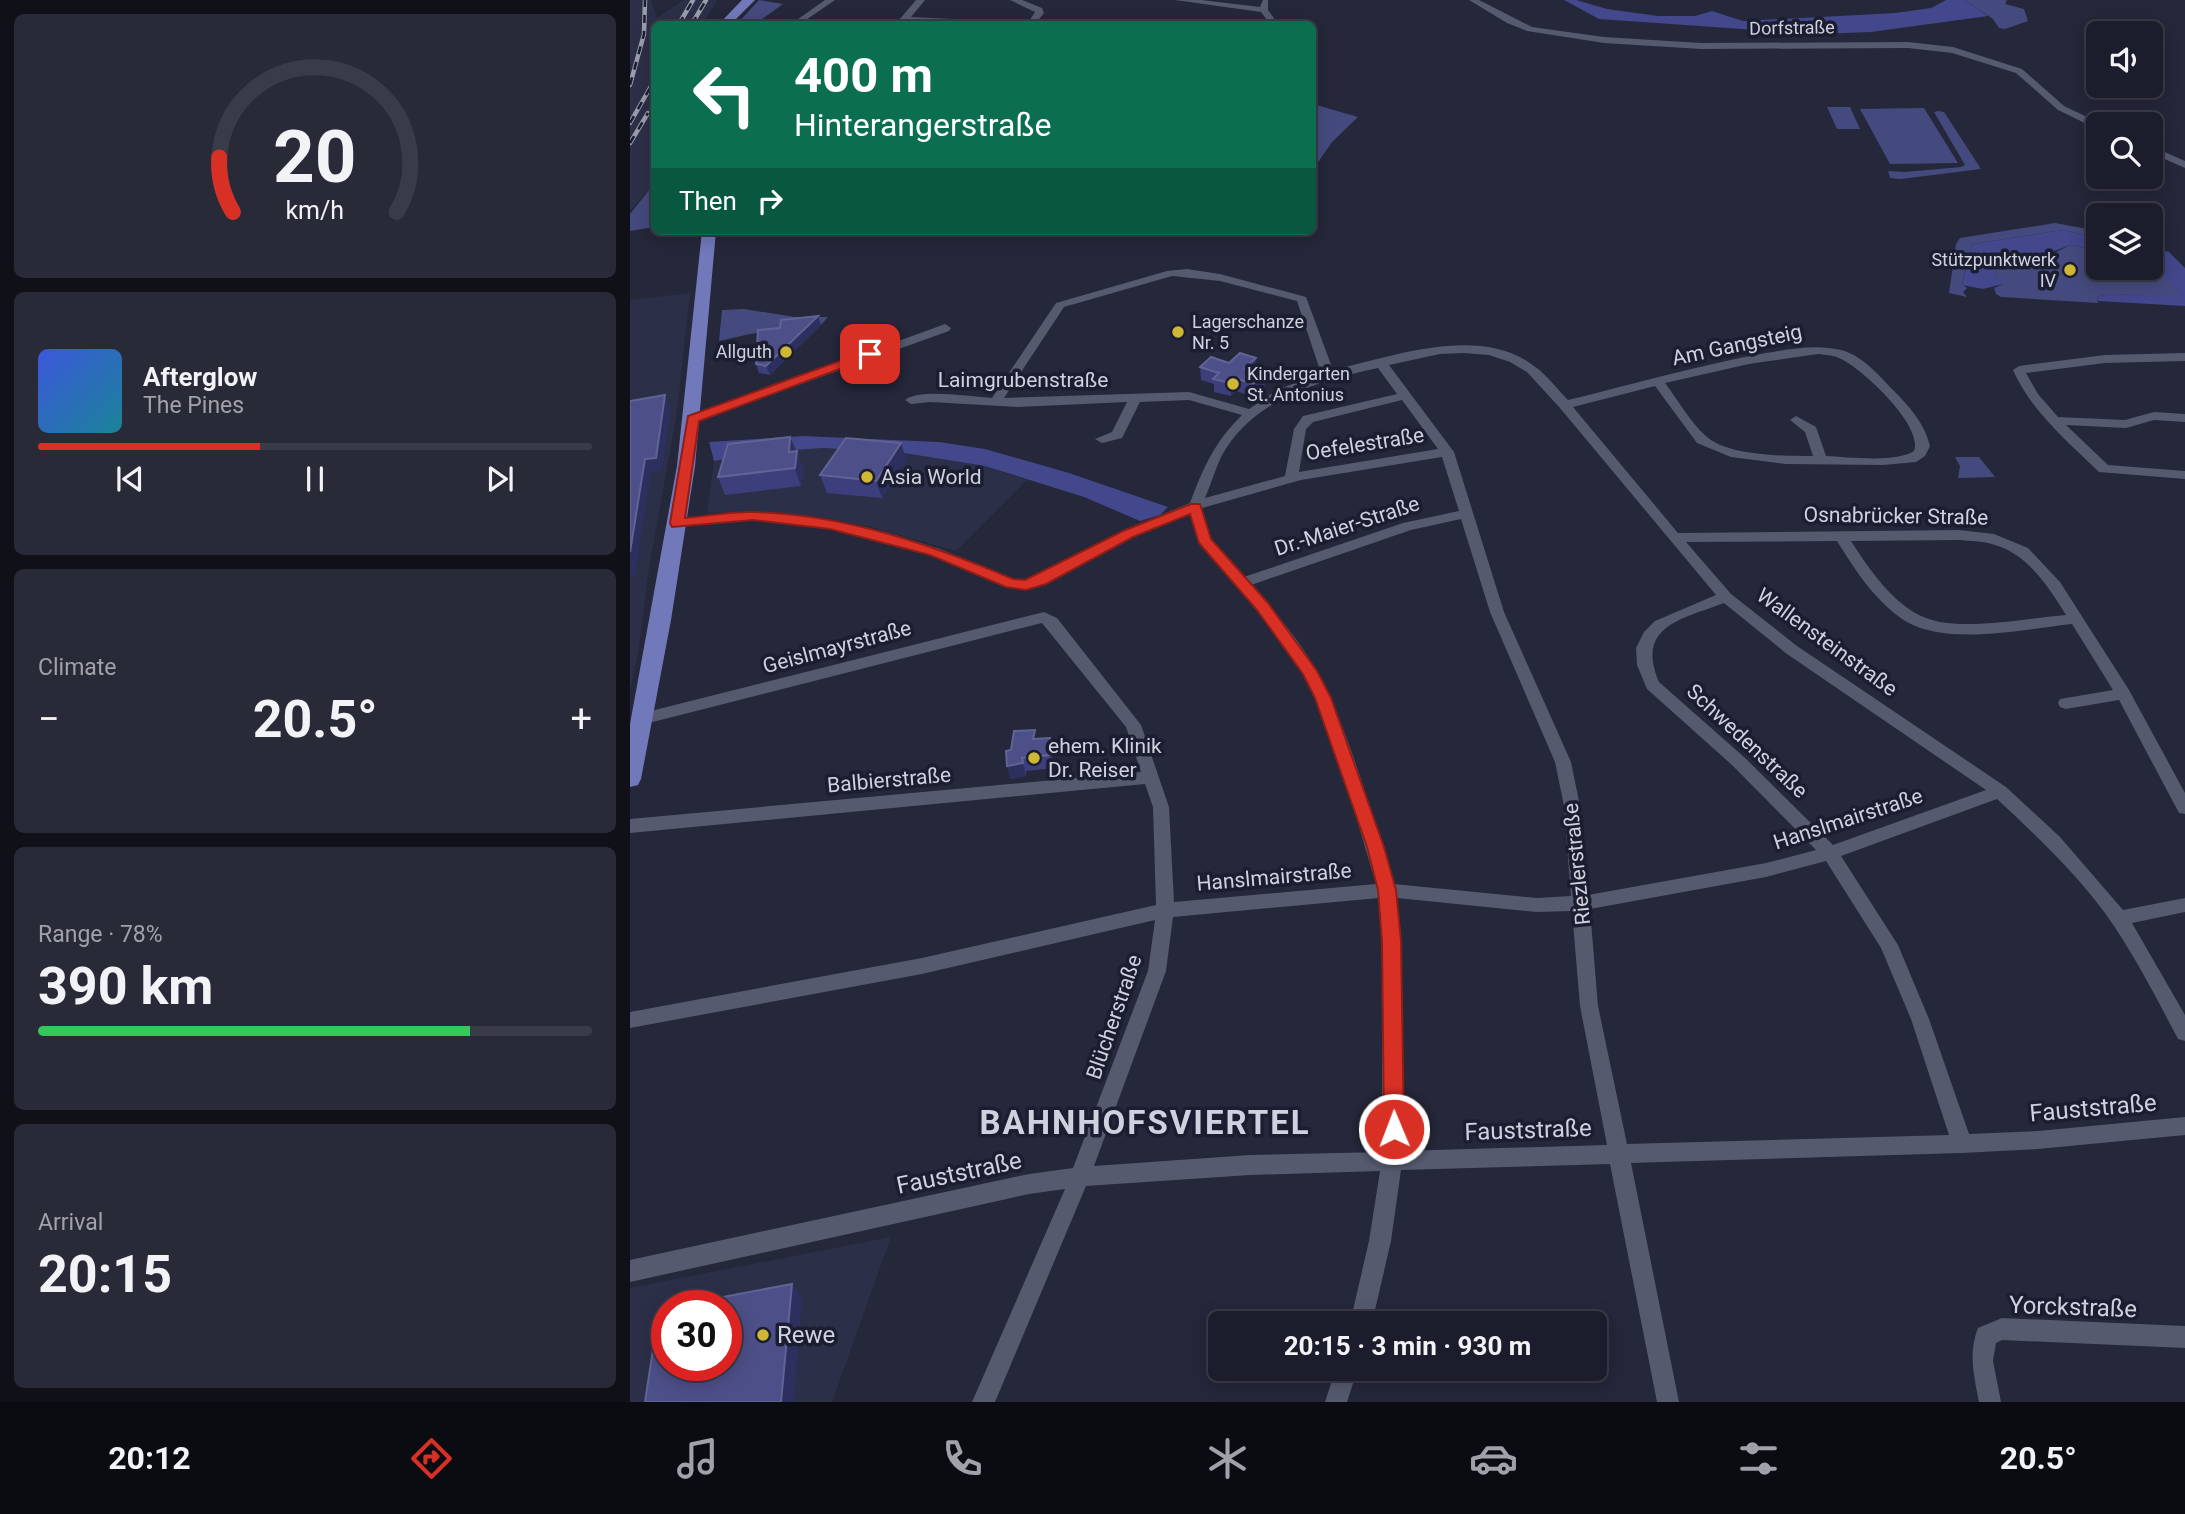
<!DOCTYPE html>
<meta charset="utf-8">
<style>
:root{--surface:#1c1d2c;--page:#292a38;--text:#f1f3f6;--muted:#a0a2a9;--line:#3a3b48;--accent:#d93025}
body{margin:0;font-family:Roboto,sans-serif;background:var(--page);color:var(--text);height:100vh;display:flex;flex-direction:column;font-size:26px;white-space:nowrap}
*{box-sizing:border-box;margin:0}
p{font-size:23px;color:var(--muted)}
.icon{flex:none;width:38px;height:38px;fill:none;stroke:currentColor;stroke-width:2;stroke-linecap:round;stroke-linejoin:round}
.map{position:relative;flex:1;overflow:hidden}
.side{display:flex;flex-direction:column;gap:14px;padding:14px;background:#0f1018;width:630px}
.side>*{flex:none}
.guide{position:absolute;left:21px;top:21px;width:665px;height:214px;border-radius:10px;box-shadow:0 4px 18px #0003,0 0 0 2px var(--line);background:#0b6e4f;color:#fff;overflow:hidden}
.controls{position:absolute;left:1456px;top:21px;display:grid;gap:14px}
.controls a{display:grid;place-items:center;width:77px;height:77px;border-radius:10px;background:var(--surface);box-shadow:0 4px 18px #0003,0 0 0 2px var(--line);font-size:35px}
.speed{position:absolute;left:21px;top:1290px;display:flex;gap:14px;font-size:35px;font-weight:700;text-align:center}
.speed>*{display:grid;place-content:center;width:91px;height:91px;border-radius:50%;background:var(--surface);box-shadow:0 4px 18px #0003,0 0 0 2px var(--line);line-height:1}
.speed .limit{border:10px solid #d22;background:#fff;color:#111}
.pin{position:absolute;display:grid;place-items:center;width:60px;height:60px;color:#fff;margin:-30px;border-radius:14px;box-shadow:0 4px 10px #0006}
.me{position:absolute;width:77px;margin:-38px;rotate:359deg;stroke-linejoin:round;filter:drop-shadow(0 0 5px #0008)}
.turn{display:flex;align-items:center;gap:24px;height:147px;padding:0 28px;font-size:32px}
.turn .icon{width:91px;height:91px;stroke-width:2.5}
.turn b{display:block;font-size:49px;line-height:60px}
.then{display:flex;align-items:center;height:66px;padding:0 28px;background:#0003;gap:14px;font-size:26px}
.big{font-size:52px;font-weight:700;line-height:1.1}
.side .card{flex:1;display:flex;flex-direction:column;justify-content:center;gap:10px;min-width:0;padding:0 24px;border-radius:10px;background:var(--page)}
.side .dial{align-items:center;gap:0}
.dial svg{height:182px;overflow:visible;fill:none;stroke:var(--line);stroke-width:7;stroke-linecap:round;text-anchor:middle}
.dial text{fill:var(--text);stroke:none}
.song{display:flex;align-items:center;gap:21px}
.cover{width:84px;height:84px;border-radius:10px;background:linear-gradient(135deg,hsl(230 70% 55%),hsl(190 70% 35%))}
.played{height:7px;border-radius:4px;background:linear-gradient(90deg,var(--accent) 40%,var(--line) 40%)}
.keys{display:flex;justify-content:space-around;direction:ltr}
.heat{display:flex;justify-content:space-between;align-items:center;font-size:38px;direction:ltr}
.charge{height:10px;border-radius:5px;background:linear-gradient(90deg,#34c759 78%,var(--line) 0)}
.trip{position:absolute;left:578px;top:1311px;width:399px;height:70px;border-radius:10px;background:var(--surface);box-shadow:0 4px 18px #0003,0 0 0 2px var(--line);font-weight:700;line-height:70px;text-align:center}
.tabs{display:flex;height:112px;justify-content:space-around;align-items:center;background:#0b0c12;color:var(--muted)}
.tabs .icon{width:49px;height:49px}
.tabs .active{color:var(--accent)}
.tabs b{font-size:32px;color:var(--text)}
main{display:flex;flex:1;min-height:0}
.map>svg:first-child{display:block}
</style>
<main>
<section class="side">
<div class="card dial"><svg viewBox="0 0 100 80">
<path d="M14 69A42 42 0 1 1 86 69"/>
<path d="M14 69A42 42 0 0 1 8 45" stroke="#d93025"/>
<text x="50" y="56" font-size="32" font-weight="700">20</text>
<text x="50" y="72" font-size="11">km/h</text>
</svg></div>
<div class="card">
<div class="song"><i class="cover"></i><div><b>Afterglow</b><p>The Pines</p></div></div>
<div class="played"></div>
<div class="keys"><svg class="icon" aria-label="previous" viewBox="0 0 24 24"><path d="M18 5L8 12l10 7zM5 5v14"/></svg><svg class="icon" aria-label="pause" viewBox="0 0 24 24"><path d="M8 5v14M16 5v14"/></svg><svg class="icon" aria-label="next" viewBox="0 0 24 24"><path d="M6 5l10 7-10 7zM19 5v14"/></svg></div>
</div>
<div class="card"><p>Climate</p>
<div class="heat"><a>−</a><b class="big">20.5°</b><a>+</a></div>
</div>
<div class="card"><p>Range · 78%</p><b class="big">390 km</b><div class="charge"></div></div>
<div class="card"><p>Arrival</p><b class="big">20:15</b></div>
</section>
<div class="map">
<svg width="1555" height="1402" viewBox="0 0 1555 1402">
<rect width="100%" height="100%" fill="#25273a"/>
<g fill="#2c2f48" fill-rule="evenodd">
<polygon points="0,0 21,0 27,18 54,0 87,0 73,24 24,24 24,184 0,211"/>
<polygon points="60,293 47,412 19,568 9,648 0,692 0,300"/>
<polygon points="194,448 274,453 355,466 397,480 326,551 241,527 190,517 131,511 77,513 84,461 133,452"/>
<path d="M261 1237 202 1402H0V1288ZM37 1306H96V1365H37Z"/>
</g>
<g fill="#454a7e">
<polygon points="129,0 153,4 128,22 134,24 107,24"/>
<polygon points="1335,0 1377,0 1375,4 1394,9 1398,21 1375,29 1369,28 1363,19"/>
<polygon points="683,104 728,117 702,142 684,168"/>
<polygon points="1197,107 1220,107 1230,129 1207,129"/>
<polygon points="1294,108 1328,163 1260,164 1230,109"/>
<polygon points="1308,111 1314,112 1351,169 1271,179 1260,178 1258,171 1275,172 1331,167 1335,165 1304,112"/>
<polygon points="24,184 24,227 0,231 0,214"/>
<polygon points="1425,223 1468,231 1468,238 1433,230 1342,244 1332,284 1337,288 1333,292 1337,297 1319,293 1326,244 1330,238"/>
<polygon points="1440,245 1468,251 1468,268 1521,268 1521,263 1524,264 1554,296 1475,294 1467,297 1468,303 1371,297 1366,294 1364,288 1373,284 1365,280 1366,259 1422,254"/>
<polygon points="114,309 165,317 198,317 191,325 120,334 89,341 92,310"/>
<polygon points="1325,457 1349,457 1365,477 1328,478 1330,466"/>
</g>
<g fill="#43478b">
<polygon points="934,0 946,0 977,9 1028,16 1065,16 1082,11 1113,21 1265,13 1301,8 1316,0 1335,0 1358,16 1241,32 1143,36 1141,31 969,19"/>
<polygon points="1433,230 1468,238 1468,251 1440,245 1406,258 1367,259 1365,279 1373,279 1375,281 1373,284 1353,289 1332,285 1342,244"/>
<polygon points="1521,248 1539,252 1555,268 1555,306 1468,301 1467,297 1475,294 1553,295 1521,263"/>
<polygon points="173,436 309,442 355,449 439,473 538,507 530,515 510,521 454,497 355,466 274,453 194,448 133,452 84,461 79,442"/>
</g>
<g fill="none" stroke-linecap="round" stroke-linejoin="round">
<g fill="#565a6f" fill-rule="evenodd">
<polygon points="195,0 205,0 170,24 161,24"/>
<polygon points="286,0 295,0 281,17 365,21 369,24 277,22 269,24 269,20"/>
<polygon points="380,0 392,0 412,8 414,13 405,24 397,24 405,12"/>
<polygon points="545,0 571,0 630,7 633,0 638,0 638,10 648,24 640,24 631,12"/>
<polygon points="839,0 849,0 902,27 974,37 1071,43 1278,42 1323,47 1392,69 1434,106 1472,124 1468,124 1468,129 1465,128 1428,110 1386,73 1322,53 1278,48 1071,49 974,43 897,31 877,23"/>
<polygon points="1521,146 1555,161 1555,168 1521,153"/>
<path d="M557 269 590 274 676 297 703 370C762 357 849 324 904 366 917 375 927 389 938 400 1004 384 1069 365 1136 353 1160 349 1187 344 1211 350 1231 355 1248 374 1262 389 1279 406 1294 422 1300 446L1295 456 1286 462 1253 465 1155 464 1101 457 1067 443 1025 386 943 407 1048 533 1329 530 1364 534 1398 548 1430 582 1499 690 1555 793V814L1549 813 1489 700 1436 709 1430 707 1428 703 1430 699 1483 690 1442 624C1396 629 1319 646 1277 622 1247 604 1225 570 1207 541L1056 542 1101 594 1167 646 1376 787 1430 837 1493 910 1555 898V912L1502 923 1555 1015V1041L1548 1039C1528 1001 1508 962 1484 926 1454 881 1407 836 1367 799L1211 856 1268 945 1299 1019 1339 1134 1408 1131 1555 1117V1135L1408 1149 1332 1153 1001 1163 1049 1402H1027L980 1164 771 1170 761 1241 742 1323H720L739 1241 750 1171 620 1175 456 1186 365 1402H342L435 1189 399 1194 0 1282V1260L399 1174 443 1168 518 971 525 920 292 974 0 1028V1012L292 958 526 905 523 807 515 784 0 833V819L511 772 496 727 412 623 11 725 5 723 3 719 5 715 414 612 427 618 511 725 539 807 544 902 746 884 718 790 685 698 673 675 627 610 569 543 560 513 520 529 415 583 396 590 376 587 300 555 254 541 183 526 123 520 47 527 40 523 47 519 123 512 183 518 256 532 310 549 383 579 395 580 495 530 560 503C574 466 584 443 612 415L559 400 510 402 492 438 472 443 465 439 482 432 497 402 388 407 300 402 281 404 275 400C290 388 341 397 362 398L426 303 537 271ZM542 276 590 281 667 301 691 373 647 390 619 409 559 392 374 398 434 307ZM833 353 859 355 880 362 897 372 930 408 1086 595 1025 621 1014 632 1006 648 1007 665 1017 689 1102 765 1186 850 1136 863 958 895 950 806 941 762 874 612 824 452 759 365 810 354ZM1188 354C1195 355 1203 355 1209 358 1231 367 1294 426 1284 451 1266 463 1219 457 1196 456L1186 427 1166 416 1160 420 1175 432 1183 456C1154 456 1097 456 1076 436 1060 422 1048 400 1035 383L1119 364ZM748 368 767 394 673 416 664 429 655 476 575 498C581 484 585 470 591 457 622 399 689 381 748 368ZM772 400 808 449 669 472 676 429 683 422ZM812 457 829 511 773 523 614 577 581 539 572 508 671 480ZM831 519 860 612 925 762 934 806 941 896 907 898 764 884C744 822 727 759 701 699 684 658 651 618 621 585L781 530ZM1329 540C1340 541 1352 541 1362 544 1397 553 1418 586 1436 615 1398 618 1331 632 1296 618 1264 606 1239 569 1221 541ZM1094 603 1157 654 1356 790 1203 845 1114 757 1029 682C1005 626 1052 619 1094 603ZM1196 861 1251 948 1281 1019 1319 1135 997 1144 968 1006 960 909 1136 877ZM749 898 752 941V1152L620 1155 464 1166 536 971 543 917ZM767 898 907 912 942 911 950 1006 977 1145 772 1151 770 941Z"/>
<polygon points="315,324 321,328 319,331 68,421 58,421 57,418"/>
<path d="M1555 353V361L1475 363 1396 373 1408 394 1428 417 1495 420 1524 412 1555 414V422L1524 420 1496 428 1436 425 1478 465 1555 471V479L1469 472C1437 441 1401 411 1383 370L1389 366 1475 355Z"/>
<path d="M1372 1318 1555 1326V1348L1372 1340 1366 1343 1363 1361 1371 1402H1349C1344 1376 1338 1353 1348 1328Z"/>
<polygon points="706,1368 728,1368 717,1402 695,1402"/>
</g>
<g fill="#7279ba" fill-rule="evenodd">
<polygon points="112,0 125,0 101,24 89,24"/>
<polygon points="72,231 86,231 65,466 41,620 11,779 8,785 0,787 0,724 47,466"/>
</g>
<defs>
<g id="rail">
<polyline points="49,24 63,0"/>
<polyline points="62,24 76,0"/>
<polyline points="0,85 14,34 15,0"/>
<polyline points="0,123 24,81"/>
<polyline points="0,143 18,113"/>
</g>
</defs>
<use href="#rail" stroke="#9b9dac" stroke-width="4.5"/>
<use href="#rail" stroke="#1b1d30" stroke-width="2.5" stroke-dasharray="8" stroke-linecap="butt"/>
</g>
<g fill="#3d3f7d">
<polygon points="188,316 191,325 140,375 129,373 126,364 150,328"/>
<polygon points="599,363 627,371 626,372 634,374 635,387 624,397 606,391 601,396 584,392 584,384 571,380 570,367"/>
<polygon points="271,443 276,460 252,498 197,493 190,475"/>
<polygon points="166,451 174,469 171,486 95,495 88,477"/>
<polygon points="407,739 423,751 423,768 396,771 396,776 381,779 377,766 381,750"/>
</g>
<g fill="#2d2f5e">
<polygon points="188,316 191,325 140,375 136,366"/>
<polygon points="626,358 627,371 616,381 615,368"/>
<polygon points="634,374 635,387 624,397 623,384"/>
<polygon points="605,378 606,391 601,396 600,383"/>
<polygon points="35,395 41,408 32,471 21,472 5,575 0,576 0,552 15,459"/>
<polygon points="160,437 174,469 171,486 159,452"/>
<polygon points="271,443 276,460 252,498 246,481"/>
<polygon points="420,738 423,751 423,768 420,755"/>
<polygon points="392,758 396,776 381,779 377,766"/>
<polygon points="162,1284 172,1298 164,1402 151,1402"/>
</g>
<g fill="#4d4f88" stroke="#616395" stroke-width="2">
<polygon points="188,316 136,366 126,364 128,330 150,328 151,320"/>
<polygon points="610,353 626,358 615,368 634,374 623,384 605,378 600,383 583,379 589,373 570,367 581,357 599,363"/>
<polygon points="35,395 26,458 15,459 0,552 0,401"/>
<polygon points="160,437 159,452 167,451 165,468 88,477 98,444"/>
<polygon points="216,438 271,443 246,481 190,475"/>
<polygon points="405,730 403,739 420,738 420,755 392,758 393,763 377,766 376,751 381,750 384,731"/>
<polygon points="162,1284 151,1402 15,1402 29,1309 37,1307 37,1365 96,1365 96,1306 45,1306"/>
</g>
<path fill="#d93025" stroke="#8d1f18" stroke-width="2" d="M240 350 246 354 245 356 69 421 55 518C78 516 102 511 125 512 216 515 300 544 383 579L395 580 493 531 561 504H570L581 539 638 603 687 671 701 698 754 847 766 890 771 941 774 1129 771 1136 764 1139 757 1136 754 1129 752 941 748 890 737 847 685 698 673 674 627 610 569 543 560 514 503 537 416 584 396 590 376 587 300 555 200 529 123 520 42 527 40 523 58 416Z"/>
<g fill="#d0b836" stroke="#1b1d30" stroke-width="2.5">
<circle cx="1440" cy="270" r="7"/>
<circle cx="548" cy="332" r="7"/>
<circle cx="156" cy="352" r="7"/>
<circle cx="603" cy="384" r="7"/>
<circle cx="237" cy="477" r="7"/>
<circle cx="404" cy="758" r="7"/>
<circle cx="133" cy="1335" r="7"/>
</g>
<g text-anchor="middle" stroke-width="7" stroke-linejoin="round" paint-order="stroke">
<g font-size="18" fill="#cfd1de" stroke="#1b1d30">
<text transform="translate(1162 28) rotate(-1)" y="6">Dorfstraße</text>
</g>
<g font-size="18" fill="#cfd1de" stroke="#1b1d30" text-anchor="end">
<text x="1426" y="266">Stützpunktwerk<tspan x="1426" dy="21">IV</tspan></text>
<text x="562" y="328" text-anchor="start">Lagerschanze<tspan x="562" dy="21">Nr. 5</tspan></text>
<text x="142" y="358">Allguth</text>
<text x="617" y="380" text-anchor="start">Kindergarten<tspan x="617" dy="21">St. Antonius</tspan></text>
</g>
<g font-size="21" fill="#cfd1de" stroke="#1b1d30">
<text transform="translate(1107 345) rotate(-12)" y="7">Am Gangsteig</text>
<text x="393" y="387">Laimgrubenstraße</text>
<text transform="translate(735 444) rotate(-9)" y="7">Oefelestraße</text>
<text transform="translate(1266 516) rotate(1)" y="7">Osnabrücker Straße</text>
<text transform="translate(717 526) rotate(-18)" y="7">Dr.-Maier-Straße</text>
<text transform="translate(1197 642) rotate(36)" y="7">Wallensteinstraße</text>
<text transform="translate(207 647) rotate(-15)" y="7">Geislmayrstraße</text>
<text transform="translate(1117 741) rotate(43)" y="7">Schwedenstraße</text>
<text transform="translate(259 780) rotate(-5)" y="7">Balbierstraße</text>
<text transform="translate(1218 819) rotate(-18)" y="7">Hanslmairstraße</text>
<text transform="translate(947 864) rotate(-96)" y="7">Riezlerstraße</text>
<text transform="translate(644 877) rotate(-5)" y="7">Hanslmairstraße</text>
<text transform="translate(484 1017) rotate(-71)" y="7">Blücherstraße</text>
</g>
<g font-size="21" fill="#cfd1de" stroke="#1b1d30" text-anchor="start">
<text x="251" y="484">Asia World</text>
<text x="418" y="753">ehem. Klinik<tspan x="418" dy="24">Dr. Reiser</tspan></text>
</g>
<g font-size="24" fill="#cfd1de" stroke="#1b1d30">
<text transform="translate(1463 1108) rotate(-5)" y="8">Fauststraße</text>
<text transform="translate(898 1130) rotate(-2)" y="8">Fauststraße</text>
<text transform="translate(329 1173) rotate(-12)" y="8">Fauststraße</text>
<text transform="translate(1443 1307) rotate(2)" y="8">Yorckstraße</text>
</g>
<g font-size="24" fill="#cfd1de" stroke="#1b1d30" text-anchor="start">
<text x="147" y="1343">Rewe</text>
</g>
<g font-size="33" font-weight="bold" letter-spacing="2" fill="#cfd1de" stroke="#1b1d30">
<text x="515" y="1134">BAHNHOFSVIERTEL</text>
</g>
</g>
</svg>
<div class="controls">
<a><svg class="icon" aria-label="sound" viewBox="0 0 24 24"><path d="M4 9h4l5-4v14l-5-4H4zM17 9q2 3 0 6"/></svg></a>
<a><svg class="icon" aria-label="search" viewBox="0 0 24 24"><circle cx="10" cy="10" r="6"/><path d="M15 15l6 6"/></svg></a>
<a><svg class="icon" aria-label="layers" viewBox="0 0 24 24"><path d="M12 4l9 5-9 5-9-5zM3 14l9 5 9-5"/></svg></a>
</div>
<div class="speed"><div class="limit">30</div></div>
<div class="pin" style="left:240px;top:354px;background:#d93025"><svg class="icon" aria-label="arrive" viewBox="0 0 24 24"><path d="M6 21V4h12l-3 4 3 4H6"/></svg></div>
<svg class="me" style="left:764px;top:1129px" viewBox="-20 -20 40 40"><circle r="17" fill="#d93025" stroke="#fff" stroke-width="3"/><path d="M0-11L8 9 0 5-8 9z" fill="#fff"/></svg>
<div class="trip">20:15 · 3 min · 930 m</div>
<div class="guide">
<div class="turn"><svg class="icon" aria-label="left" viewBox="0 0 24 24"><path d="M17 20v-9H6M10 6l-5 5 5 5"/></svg><div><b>400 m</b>Hinterangerstraße</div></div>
<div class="then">Then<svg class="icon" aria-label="right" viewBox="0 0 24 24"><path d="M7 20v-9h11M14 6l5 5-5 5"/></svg></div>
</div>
</div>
</main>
<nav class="tabs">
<b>20:12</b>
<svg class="icon active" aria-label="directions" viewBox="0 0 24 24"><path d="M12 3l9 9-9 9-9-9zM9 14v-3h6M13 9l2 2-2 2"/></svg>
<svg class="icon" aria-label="music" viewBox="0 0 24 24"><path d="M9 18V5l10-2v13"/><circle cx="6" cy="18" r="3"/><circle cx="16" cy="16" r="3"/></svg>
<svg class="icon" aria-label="phone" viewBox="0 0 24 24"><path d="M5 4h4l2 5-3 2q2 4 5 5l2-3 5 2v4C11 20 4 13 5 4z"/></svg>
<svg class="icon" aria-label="climate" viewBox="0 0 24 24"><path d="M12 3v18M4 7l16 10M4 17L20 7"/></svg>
<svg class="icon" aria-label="car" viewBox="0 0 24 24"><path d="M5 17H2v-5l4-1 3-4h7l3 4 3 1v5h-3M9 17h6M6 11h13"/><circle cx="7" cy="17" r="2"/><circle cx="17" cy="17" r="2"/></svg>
<svg class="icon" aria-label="filters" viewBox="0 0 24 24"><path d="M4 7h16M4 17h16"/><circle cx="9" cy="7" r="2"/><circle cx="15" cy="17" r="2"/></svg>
<b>20.5°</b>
</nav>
